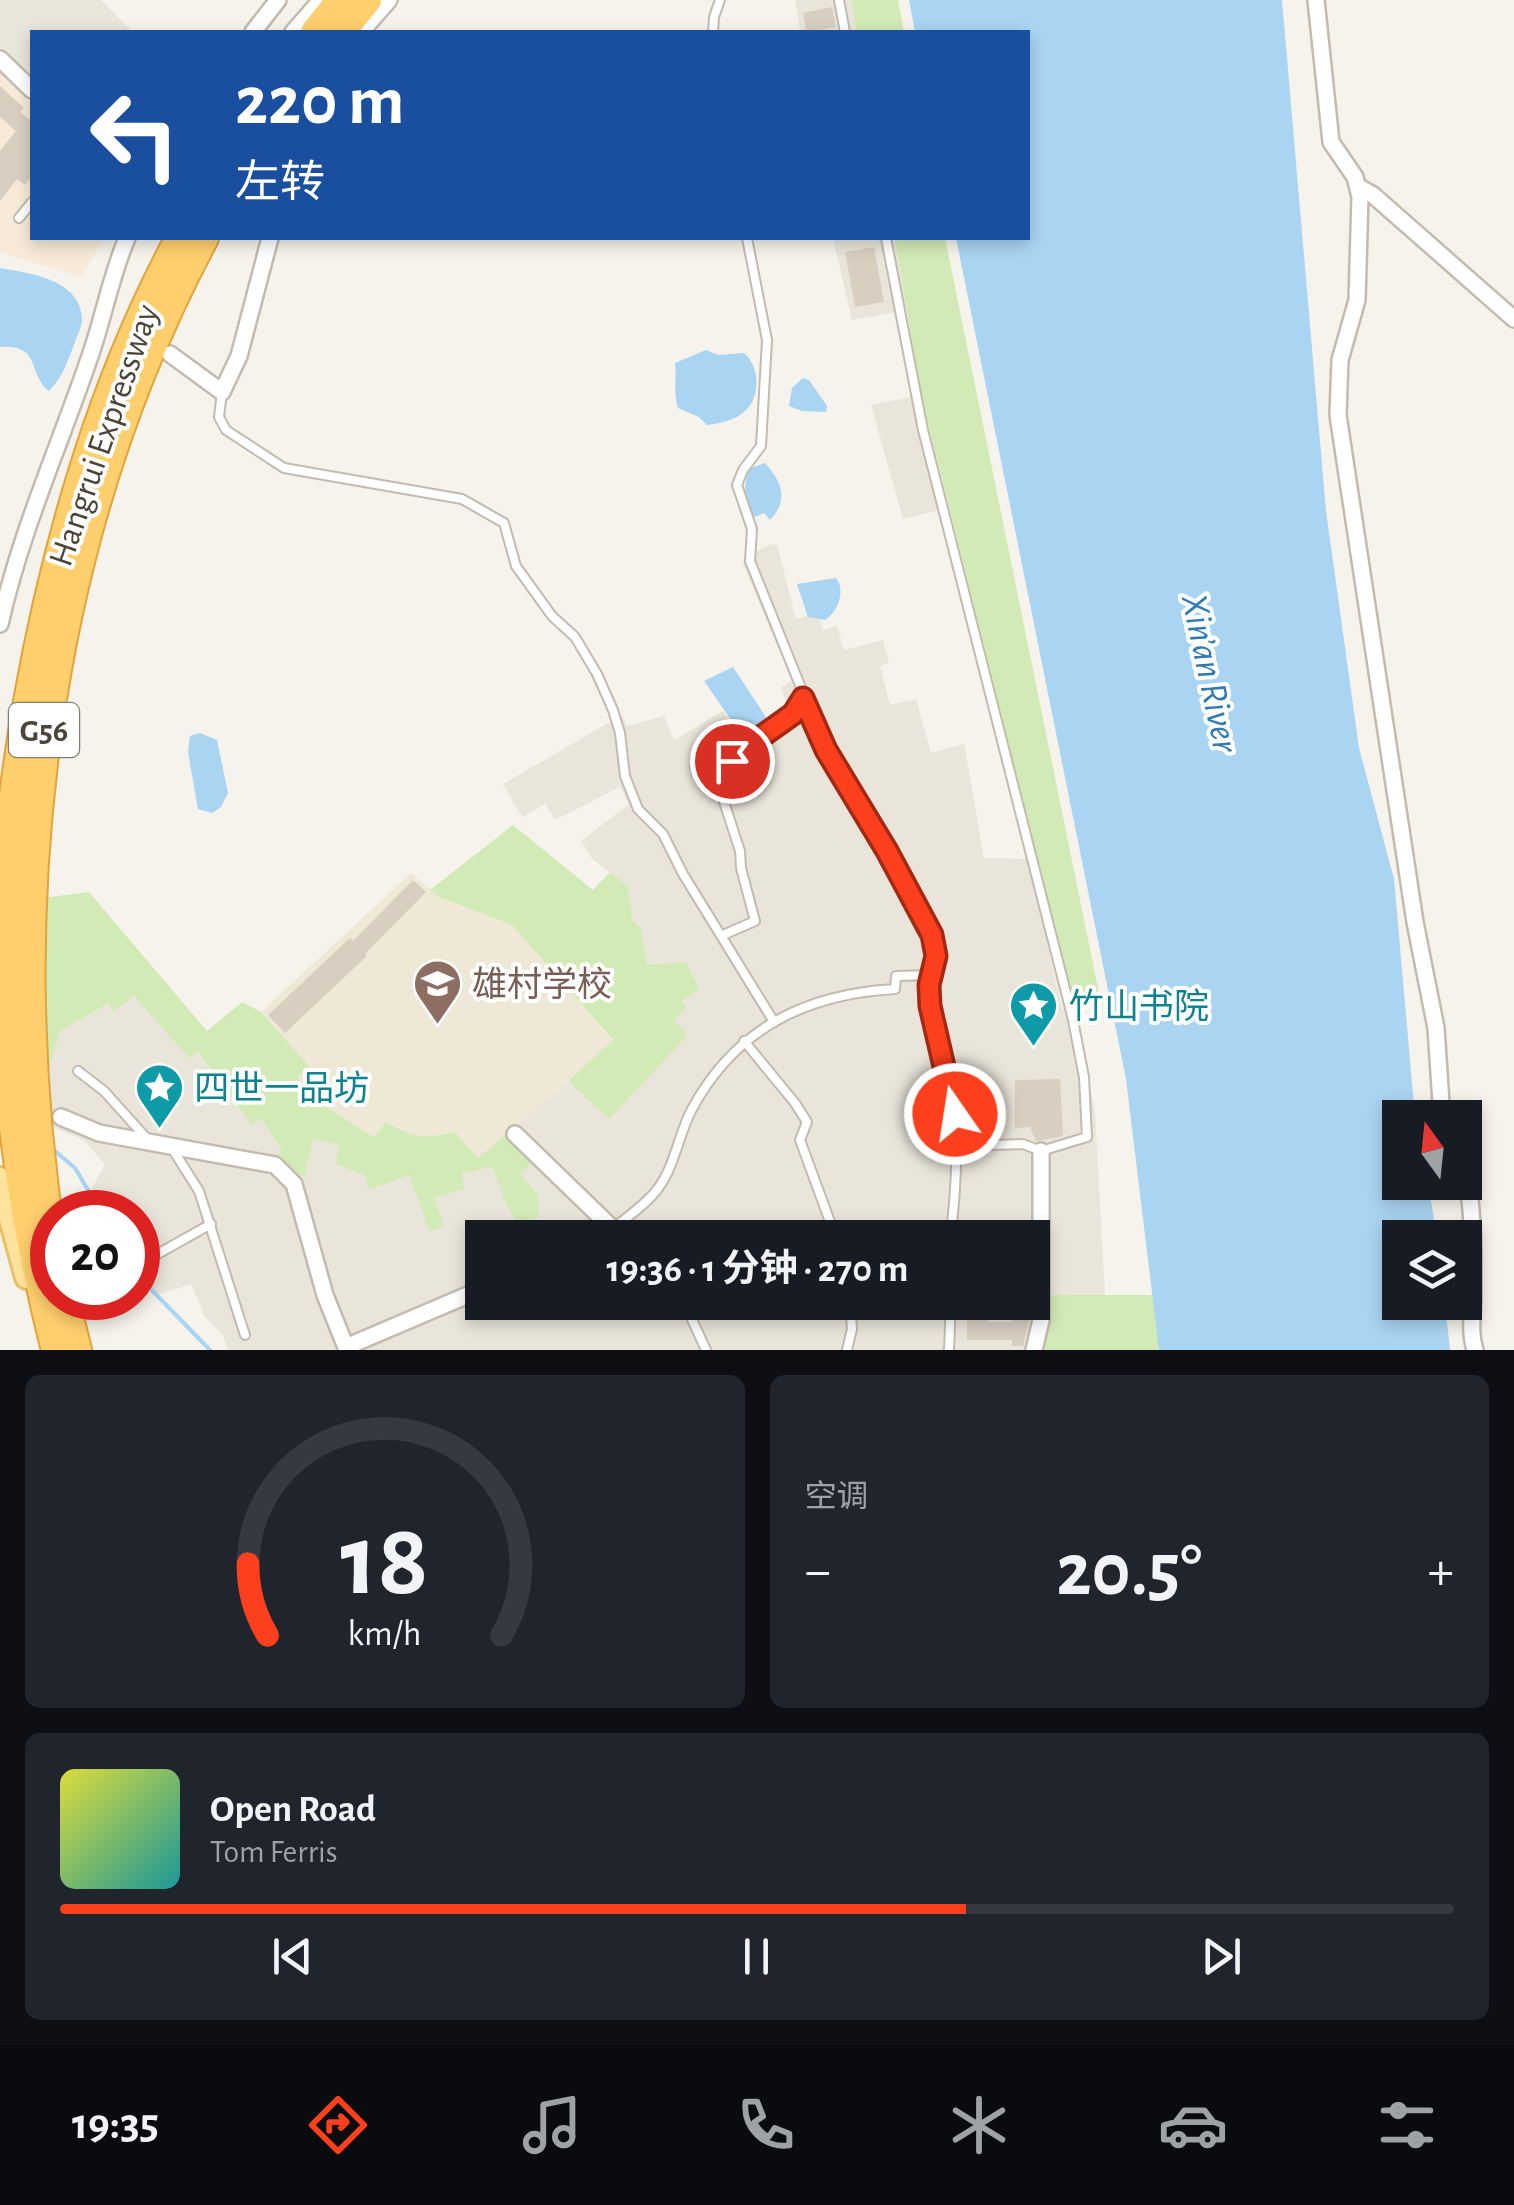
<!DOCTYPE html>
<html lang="zh">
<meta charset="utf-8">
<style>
:root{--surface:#171b24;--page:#20242c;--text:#f1f3f6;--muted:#9ea1a6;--line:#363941;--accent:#fc3f1d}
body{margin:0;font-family:"Alegreya Sans","Noto Sans SC",sans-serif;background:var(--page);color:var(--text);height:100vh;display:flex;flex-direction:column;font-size:38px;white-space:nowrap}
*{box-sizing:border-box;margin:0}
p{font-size:32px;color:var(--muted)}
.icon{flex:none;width:55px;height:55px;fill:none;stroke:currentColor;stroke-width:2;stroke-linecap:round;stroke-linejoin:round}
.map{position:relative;height:1350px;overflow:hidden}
.side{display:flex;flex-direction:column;gap:25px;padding:25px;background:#0d0f14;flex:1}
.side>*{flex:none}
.banner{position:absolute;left:30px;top:30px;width:1000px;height:210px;border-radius:0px;box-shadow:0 5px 15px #0003;background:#1a4fa0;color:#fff;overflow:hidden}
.needle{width:65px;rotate:345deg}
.tools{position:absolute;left:1382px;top:1100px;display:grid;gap:20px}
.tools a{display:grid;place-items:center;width:100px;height:100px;border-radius:0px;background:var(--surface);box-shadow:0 5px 15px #0003;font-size:50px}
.speed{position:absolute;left:30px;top:1190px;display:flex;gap:20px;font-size:50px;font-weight:700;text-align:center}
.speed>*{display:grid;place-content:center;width:130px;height:130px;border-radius:50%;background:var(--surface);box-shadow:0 5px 15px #0003;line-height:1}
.speed .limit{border:15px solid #d22;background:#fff;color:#111}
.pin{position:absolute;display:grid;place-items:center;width:85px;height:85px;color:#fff;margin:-42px;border:5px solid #fff;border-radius:50%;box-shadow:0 2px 10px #0007}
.me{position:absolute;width:110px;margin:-55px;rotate:347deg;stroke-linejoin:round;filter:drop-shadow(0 0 8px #0008)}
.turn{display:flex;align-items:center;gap:35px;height:210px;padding:0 40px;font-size:45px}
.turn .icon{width:130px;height:130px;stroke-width:2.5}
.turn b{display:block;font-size:70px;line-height:85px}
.big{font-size:75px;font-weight:700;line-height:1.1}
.side .card{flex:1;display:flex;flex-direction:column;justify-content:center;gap:15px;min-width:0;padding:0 35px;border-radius:15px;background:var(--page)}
.side .dial{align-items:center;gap:0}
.dial svg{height:260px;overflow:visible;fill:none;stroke:var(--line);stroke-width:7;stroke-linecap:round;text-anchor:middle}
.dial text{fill:var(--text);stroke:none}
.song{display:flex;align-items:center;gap:30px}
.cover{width:120px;height:120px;border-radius:15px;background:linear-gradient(135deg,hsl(60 70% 55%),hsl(180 70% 35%))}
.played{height:10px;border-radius:5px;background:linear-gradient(90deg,var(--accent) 65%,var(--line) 65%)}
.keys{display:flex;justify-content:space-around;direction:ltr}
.heat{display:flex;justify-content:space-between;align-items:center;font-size:55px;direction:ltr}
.side .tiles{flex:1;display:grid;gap:25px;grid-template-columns:1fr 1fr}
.card:last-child{grid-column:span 2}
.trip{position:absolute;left:465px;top:1220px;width:585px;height:100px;border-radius:0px;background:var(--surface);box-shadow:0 5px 15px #0003;font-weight:700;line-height:100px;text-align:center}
.menu{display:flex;height:160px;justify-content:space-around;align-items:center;background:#090b0e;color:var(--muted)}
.menu .icon{width:70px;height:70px}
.menu .active{color:var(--accent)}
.menu b{font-size:45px;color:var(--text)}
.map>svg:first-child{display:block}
</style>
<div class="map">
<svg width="1514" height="1350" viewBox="0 0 1514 1350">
<rect width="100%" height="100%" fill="#f6f3ec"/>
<g fill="#eae5da" fill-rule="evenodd">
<polygon points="0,0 100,0 133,32 32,32 32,77 0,48"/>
<polygon points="795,0 851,0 857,32 800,32"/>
<polygon points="833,238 895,238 908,310 852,320"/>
<polygon points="921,395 949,508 903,519 871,405"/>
<path d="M771 544 777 545 796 619 818 613 823 630 837 626 844 650 883 640 889 663 880 666 890 705 916 699 931 753 964 744 984 858 1028 859 1062 1009 1075 1007 1095 1112 1105 1296 1046 1295 1040 1350H228L223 1335 205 1317 191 1284 155 1296 138 1266V1212H106L92 1188 105 1165 84 1140 49 1126 43 1087 59 1031 109 1004 113 1011 134 995 188 1057 197 1051 250 1123 261 1117 281 1149 305 1176 313 1139 340 1145 409 1175 430 1231 434 1198 461 1173 494 1167 505 1201 538 1195 520 1173 534 1160 507 1133 568 1081 609 1118 688 1035 673 1020 647 965 641 928 632 919 628 886 592 859 581 841 629 804 620 787 555 820 545 804 522 817 503 784 622 715 627 726 664 716 674 740 723 711 744 741 786 714 788 707 781 687 792 681 743 564 744 557ZM482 1238H1032V1302H482Z"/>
</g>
<polygon fill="#f7ead8" points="0,72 32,102 32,238 105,238 80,277 0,252"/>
<polygon fill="#efe8d6" points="411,873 437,896 512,925 613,1041 478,1159 455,1132 428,1138 407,1134 386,1122 374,1137 315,1100 296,1077 308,1066 261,1012"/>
<g fill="#d2eab5">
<polygon points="851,0 898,0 904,32 857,32"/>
<polygon points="895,238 945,238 1101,1003 1075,1007 921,395"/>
<polygon points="513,825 593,890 610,872 628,886 632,919 641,928 647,965 686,962 699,989 682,1001 686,1008 674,1020 688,1035 609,1119 568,1081 613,1040 512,925 437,896 430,890"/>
<path d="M89 892 207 1031 242 1002 261 1012 309 1066 297 1077 315 1100 374 1137 386 1122C414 1138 423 1139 455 1132L478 1158 507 1133 535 1160 520 1173 538 1195 539 1216 518 1225 505 1201 493 1167 462 1173 464 1189 434 1198 444 1226 430 1232 409 1175 368 1190 366 1176 336 1164 340 1145 313 1139 305 1176 298 1175 278 1157 281 1149 261 1118 251 1124 198 1052 189 1058 134 996 113 1011 108 1004 60 1031 43 1087 42 898Z"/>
<polygon points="1046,1295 1155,1295 1159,1350 1040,1350"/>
</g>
<g fill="#a9d4f2">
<polygon points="909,0 1282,0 1326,511 1359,748 1394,879 1415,1117 1400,1118 1400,1182 1428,1183 1437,1237 1400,1238 1400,1302 1445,1303 1450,1350 1159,1350 1126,1079 956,238 1028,238 1028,32 915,32"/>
<path d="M0 268C28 273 81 279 82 319 82 327 77 335 75 342 68 360 63 377 49 391 27 374 42 344 0 347Z"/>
<path d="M706 350 718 355 744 353C760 366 761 398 745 411 734 421 721 423 707 425L699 417 678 408C673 392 677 379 675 363Z"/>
<polygon points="803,378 809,380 827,406 826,412 802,411 789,406 792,388"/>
<path d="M765 463C782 482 789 500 770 520L764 513 755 517C745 503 741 483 751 468Z"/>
<path d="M836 578C846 591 838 611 825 620L808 617 797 584Z"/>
<polygon points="733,667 768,720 743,737 704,681"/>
<polygon points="200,733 217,740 228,793 221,807 212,813 198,809 188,752 190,736"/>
</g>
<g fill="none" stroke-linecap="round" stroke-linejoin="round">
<g stroke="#a9d4f2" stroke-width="4">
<polyline points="55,1151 75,1168 101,1212"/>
<polyline points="138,1276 210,1350"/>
</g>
</g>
<g fill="#d8cfc1">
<polygon points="832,7 836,27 807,32 803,13"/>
<polygon points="0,86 24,108 20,112 32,122 32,176 25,185 17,179 0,201 0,151 16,131 0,117"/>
<polygon points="874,247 884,302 855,307 845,252"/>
<polygon points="413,880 426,892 365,954 367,956 285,1033 268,1015 350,938 353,941"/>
<polygon points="1060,1079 1063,1136 1036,1141 1030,1127 1015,1128 1015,1080"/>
<polygon points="967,1302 988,1302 988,1322 1012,1322 1012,1316 1030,1316 1023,1346 1012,1346 1012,1340 967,1340"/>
</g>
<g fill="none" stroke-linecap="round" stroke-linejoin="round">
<defs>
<g id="service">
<polyline points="839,0 845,32"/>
<polyline points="713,32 714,17 720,0"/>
<polyline points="19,218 32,202"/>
<path d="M747 238 767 340 761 446 743 470 737 485 752 529 750 561 826 750 933 935C938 956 927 975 928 997 931 1035 949 1073 954 1112 959 1145 955 1204 950 1238"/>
<polyline points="886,238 923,430 1073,1020 1084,1077 1087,1137 1041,1151 1023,1144 954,1146"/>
<polyline points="222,392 219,417 226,430 284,468 462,499 504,523 516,566 552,616 575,637 597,674 613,710 620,733 625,776 638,809 663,834 683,874 774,1022"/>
<polyline points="723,935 755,921 741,868 740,851 714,771 751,751 748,745 793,714 803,698"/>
<polyline points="744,1041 795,1103 807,1122 800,1140 836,1238"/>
<polyline points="78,1071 104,1091 149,1141"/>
<polyline points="173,1150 199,1191 245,1335"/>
<polyline points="620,1223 634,1238"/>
<path d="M613 1229C628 1216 648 1203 659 1187 675 1165 679 1133 692 1109 736 1028 806 994 895 989L896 976 930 975"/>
<polyline points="138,1265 211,1224"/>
<polyline points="684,1302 706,1350"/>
<polyline points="847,1350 852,1329 850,1302"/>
<polyline points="949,1350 951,1302"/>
</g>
<g id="minor">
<polyline points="1316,0 1331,142 1355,177 1360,197 1357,300 1340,360 1338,415 1415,922 1436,1028 1442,1118"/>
<polyline points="253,32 278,0"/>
<polyline points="293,32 321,0"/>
<polyline points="361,32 389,0"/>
<polyline points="0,59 32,90"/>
<polyline points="1359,187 1373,195 1514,319"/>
<polyline points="170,354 222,392 239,356 270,238"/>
<path d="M0 624C20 534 58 449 88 362 103 321 110 278 127 238"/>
<polyline points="61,1117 99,1133 275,1165 294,1184 325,1295 347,1350"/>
<polyline points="515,1134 613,1229 596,1238"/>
<path d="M1465 1169C1474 1209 1473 1254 1473 1295 1473 1314 1469 1331 1475 1350"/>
<polyline points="346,1347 482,1289"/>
<polyline points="1034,1350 1041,1320 1041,1151"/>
</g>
<polyline id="primary" points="0,1179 27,1277"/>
<g id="motorway">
<polyline points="315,32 341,0"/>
<polyline points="341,32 367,0"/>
<path d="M52 1247C0 909 41 542 204 238"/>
<polyline points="64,1298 77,1350"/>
<path d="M56 1350C27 1237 9 1123 4 1006 0 903 11 798 29 696 58 537 103 381 180 238"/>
</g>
</defs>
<use href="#service" stroke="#c2bbae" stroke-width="12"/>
<use href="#minor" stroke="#c2bbae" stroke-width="20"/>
<use href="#primary" stroke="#e6c16a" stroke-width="28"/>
<use href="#motorway" stroke="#e0a43c" stroke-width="32"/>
<use href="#service" stroke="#fff" stroke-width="8"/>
<use href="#minor" stroke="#fff" stroke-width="15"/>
<use href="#primary" stroke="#ffe39c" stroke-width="22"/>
<use href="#motorway" stroke="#ffcf6e" stroke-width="28"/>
</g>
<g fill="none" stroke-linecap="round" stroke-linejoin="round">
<defs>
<polyline id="route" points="732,761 750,751 748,746 793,714 803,698 826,750 887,851 932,935 936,956 929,985 930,1006 955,1114"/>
</defs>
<use href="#route" stroke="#a42913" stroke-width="25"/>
<use href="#route" stroke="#fc3f1d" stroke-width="18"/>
</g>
<defs>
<symbol id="school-pin" viewBox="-11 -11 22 30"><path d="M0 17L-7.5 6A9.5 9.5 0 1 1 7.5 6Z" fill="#8d6e63" stroke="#fff"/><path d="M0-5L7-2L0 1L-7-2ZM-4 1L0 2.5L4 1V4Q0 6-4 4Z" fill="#fff"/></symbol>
<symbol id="sight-pin" viewBox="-11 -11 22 30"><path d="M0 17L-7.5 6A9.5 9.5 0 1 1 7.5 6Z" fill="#0f9aa8" stroke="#fff"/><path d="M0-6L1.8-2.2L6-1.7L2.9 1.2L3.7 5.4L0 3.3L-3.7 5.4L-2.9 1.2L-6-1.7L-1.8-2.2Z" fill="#fff"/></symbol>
</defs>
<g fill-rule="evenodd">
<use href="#school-pin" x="410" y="956" width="55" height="75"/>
<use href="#sight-pin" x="1006" y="978" width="55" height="75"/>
<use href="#sight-pin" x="132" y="1060" width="55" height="75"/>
</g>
<g text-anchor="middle" stroke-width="8" stroke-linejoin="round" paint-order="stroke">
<rect fill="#fff" stroke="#817c74" stroke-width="2.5" x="9" y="703" width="70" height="54" rx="8"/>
<g font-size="32" font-weight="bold" fill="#4b4439">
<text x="44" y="741">G56</text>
</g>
<g font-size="35" fill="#4b4439" stroke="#fff">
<text transform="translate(103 435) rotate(-71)" y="12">Hangrui Expressway</text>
</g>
<g font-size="35" fill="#785e54" stroke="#fff" text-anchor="start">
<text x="472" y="996">雄村学校</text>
</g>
<g font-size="35" fill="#0d838f" stroke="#fff" text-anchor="start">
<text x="1069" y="1018">竹山书院</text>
<text x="194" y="1100">四世一品坊</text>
</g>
<g font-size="38" font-style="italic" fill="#2e7ab2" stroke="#fff">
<text transform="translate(1211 673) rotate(78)" y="13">Xin’an River</text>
</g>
</g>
</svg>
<div class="tools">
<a><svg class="needle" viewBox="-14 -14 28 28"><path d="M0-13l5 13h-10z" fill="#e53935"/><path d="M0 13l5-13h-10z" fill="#9ea1a6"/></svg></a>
<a><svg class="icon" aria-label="layers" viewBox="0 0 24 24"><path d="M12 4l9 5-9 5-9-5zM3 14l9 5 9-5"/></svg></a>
</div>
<div class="speed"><div class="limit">20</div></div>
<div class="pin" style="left:732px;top:761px;background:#d93025"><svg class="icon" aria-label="arrive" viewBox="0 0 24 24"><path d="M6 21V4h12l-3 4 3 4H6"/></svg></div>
<svg class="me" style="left:955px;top:1114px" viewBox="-20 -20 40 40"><circle r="17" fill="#fc3f1d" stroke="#fff" stroke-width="3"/><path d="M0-11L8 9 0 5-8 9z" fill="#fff"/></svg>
<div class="trip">19:36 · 1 分钟 · 270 m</div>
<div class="banner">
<div class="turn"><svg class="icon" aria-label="left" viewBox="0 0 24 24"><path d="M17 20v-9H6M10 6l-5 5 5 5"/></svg><div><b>220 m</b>左转</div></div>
</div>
</div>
<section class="side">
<div class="tiles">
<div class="card dial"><svg viewBox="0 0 100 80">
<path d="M14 69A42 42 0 1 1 86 69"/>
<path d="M14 69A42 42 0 0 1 8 47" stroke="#fc3f1d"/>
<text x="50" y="56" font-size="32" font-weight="700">18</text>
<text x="50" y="72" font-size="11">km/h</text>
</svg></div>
<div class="card"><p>空调</p>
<div class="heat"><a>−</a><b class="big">20.5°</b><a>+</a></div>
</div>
<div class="card">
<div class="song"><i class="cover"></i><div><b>Open Road</b><p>Tom Ferris</p></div></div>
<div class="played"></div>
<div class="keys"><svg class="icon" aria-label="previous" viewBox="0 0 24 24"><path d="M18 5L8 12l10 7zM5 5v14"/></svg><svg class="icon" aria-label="pause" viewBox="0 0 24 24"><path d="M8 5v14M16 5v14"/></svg><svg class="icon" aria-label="next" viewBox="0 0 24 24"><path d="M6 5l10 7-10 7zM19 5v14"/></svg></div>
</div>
</div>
</section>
<nav class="menu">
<b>19:35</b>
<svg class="icon active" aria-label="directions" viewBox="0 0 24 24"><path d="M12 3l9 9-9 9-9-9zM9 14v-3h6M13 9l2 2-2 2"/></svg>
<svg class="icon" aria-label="music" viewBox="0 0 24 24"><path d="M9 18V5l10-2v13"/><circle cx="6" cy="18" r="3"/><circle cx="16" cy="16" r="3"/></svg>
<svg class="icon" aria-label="phone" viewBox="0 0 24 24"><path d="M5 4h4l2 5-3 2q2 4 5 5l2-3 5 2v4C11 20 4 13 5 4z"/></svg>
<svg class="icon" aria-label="climate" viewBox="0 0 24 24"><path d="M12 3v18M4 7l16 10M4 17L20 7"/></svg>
<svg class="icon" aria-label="car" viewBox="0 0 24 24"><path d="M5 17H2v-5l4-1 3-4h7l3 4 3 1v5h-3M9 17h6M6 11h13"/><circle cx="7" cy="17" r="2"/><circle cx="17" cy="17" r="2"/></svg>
<svg class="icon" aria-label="filters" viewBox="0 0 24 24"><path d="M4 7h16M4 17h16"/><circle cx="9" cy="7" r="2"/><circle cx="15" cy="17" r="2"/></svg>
</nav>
